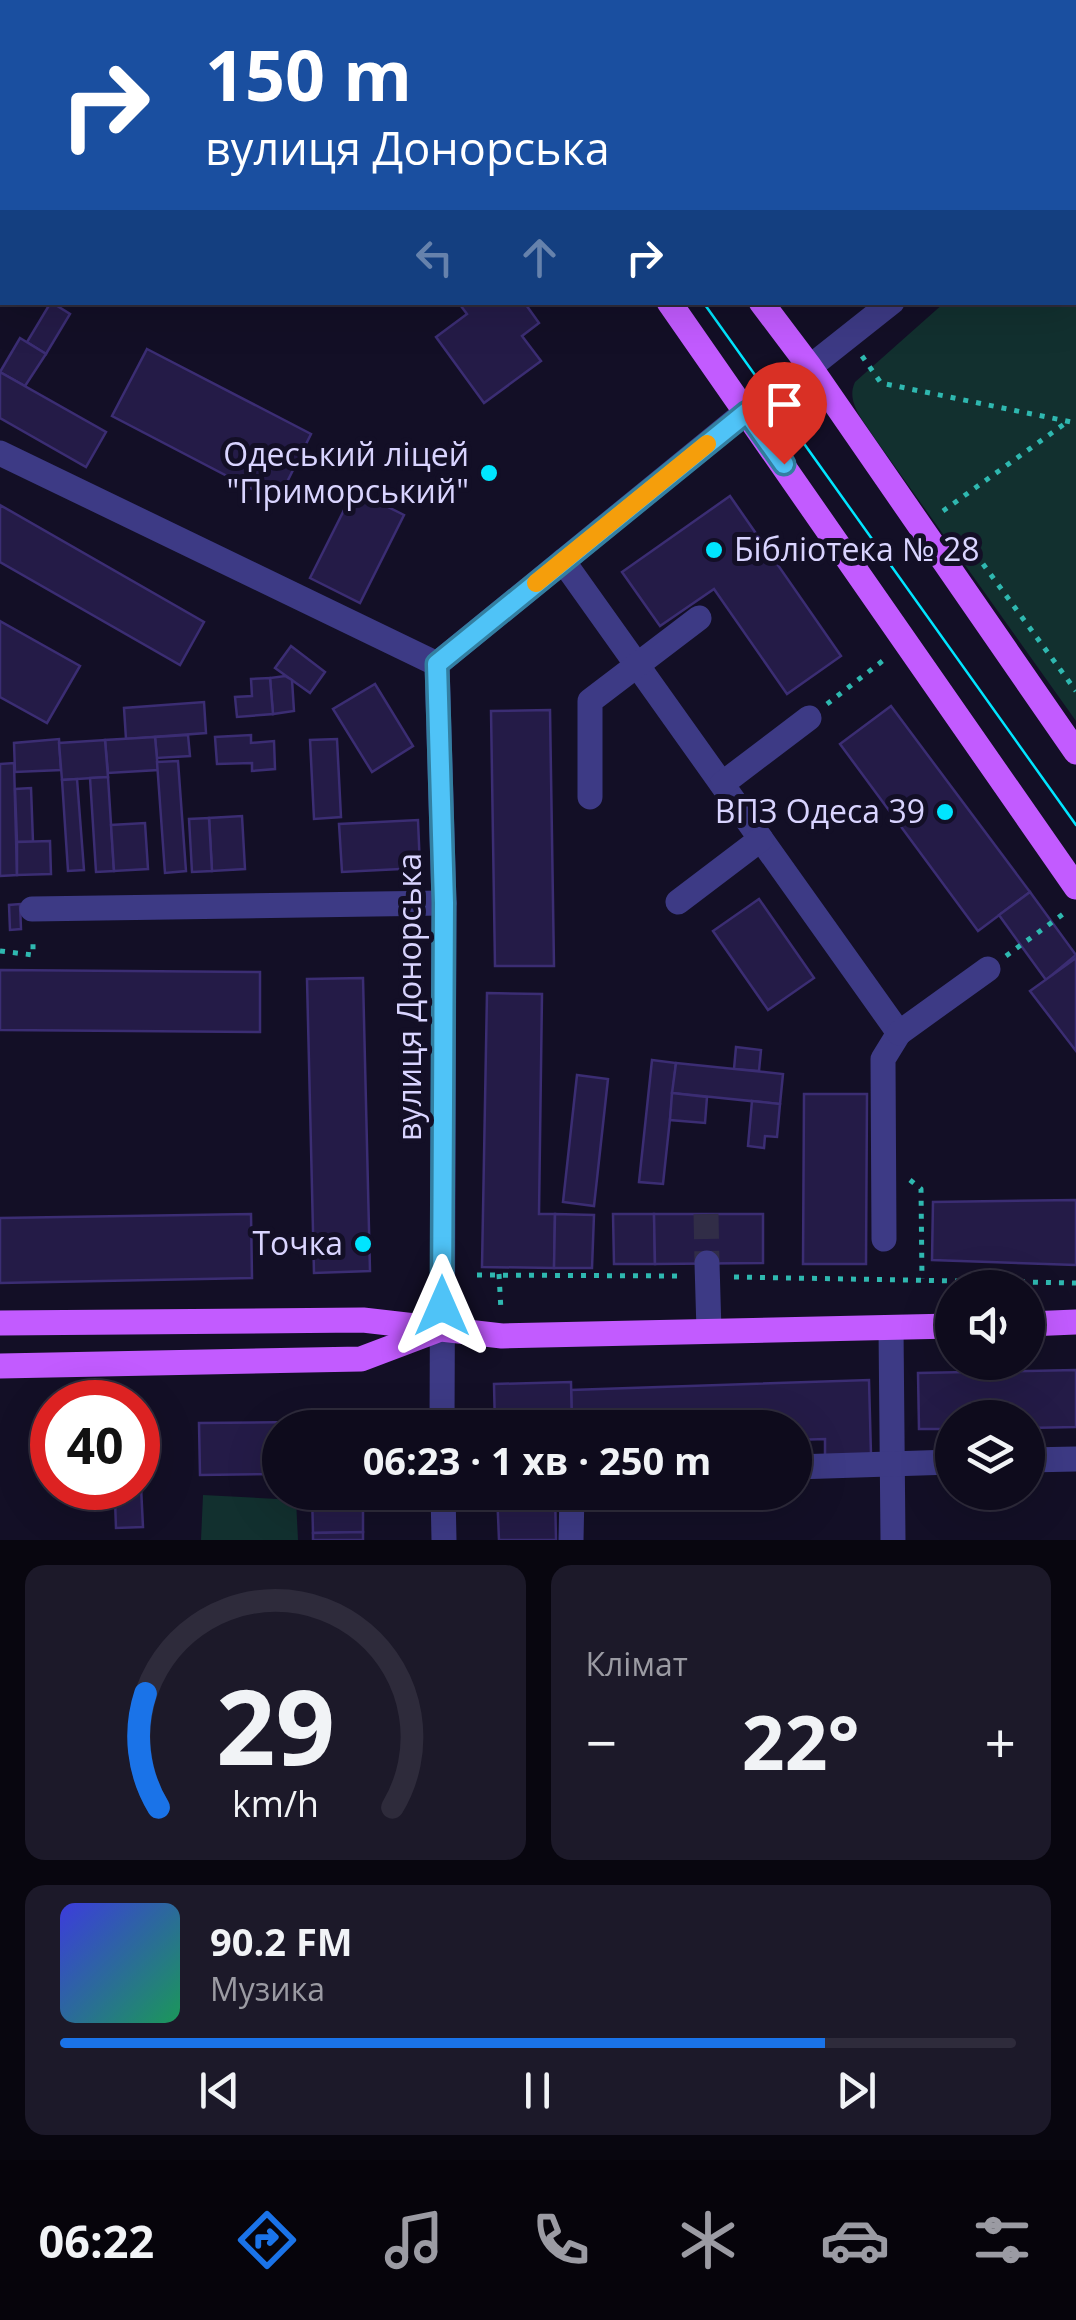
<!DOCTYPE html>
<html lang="uk">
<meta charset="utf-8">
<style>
:root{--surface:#0e0b1c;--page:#1c1929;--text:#f1f3f6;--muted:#9b9ba3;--line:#2e2b3b;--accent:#1a73e8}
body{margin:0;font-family:"Open Sans",sans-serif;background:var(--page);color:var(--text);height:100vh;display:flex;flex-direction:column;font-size:38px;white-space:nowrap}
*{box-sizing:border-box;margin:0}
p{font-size:32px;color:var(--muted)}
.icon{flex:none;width:55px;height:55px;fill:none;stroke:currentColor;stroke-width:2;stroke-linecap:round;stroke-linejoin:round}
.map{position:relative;height:1540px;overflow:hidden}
.side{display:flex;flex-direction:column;gap:25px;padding:25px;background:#08060f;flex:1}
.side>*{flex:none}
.hud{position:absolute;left:0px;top:0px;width:1078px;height:305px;box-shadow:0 10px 40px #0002,0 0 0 2px var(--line);background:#1a4fa0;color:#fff;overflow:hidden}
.tools{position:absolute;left:935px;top:1270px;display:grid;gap:20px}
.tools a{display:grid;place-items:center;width:110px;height:110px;border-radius:50%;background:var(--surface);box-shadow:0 10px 40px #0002,0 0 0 2px var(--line);font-size:50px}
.speed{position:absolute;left:30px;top:1380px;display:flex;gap:20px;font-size:50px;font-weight:700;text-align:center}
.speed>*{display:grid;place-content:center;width:130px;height:130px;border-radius:50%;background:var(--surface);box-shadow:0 10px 40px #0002,0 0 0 2px var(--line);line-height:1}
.speed .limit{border:15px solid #d22;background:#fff;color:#111}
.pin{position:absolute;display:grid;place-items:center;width:85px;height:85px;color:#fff;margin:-102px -42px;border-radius:50% 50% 50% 0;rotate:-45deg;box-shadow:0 0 10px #0007}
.pin .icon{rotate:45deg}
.me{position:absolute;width:110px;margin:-55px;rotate:0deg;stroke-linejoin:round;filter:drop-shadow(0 0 8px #0008)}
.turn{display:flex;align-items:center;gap:35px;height:210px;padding:0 40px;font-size:45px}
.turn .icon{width:130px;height:130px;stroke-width:2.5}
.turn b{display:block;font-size:70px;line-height:85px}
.lanes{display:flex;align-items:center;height:95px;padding:0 40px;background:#0003;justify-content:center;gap:50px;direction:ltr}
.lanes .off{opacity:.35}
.big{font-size:75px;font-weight:700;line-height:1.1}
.side .tile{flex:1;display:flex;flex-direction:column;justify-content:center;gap:15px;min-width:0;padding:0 35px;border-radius:20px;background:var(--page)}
.side .dial{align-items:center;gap:0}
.dial svg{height:260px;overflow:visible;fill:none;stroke:var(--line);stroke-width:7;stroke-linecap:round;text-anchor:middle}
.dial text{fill:var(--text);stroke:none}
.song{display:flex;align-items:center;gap:30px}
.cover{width:120px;height:120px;border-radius:15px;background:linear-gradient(135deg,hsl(240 70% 55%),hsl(150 70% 35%))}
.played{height:10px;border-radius:5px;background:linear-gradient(90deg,var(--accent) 80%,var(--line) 80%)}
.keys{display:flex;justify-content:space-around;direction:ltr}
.heat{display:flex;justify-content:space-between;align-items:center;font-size:55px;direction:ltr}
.side .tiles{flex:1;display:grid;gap:25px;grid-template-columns:1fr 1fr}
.tile:last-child{grid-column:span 2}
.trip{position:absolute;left:262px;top:1410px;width:550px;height:100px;border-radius:50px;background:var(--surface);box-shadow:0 10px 40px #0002,0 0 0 2px var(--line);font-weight:700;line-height:100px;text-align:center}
.dock{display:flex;height:160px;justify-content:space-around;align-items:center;background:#06040b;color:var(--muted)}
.dock .icon{width:70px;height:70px}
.dock .current{color:var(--accent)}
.dock b{font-size:45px;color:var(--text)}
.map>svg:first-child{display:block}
</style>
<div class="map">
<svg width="1076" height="1540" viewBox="0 0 1076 1540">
<rect width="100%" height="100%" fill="#130f26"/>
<g fill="#12302f">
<path d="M1076 190V721L876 440C865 422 845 403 855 382L944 303 1075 302Z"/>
<polygon points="203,1495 296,1500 298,1540 201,1540"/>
</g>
<g fill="#241b47" stroke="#3b2d73" stroke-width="2.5">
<polygon points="51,302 70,314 46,354 27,342"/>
<polygon points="458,302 524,302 539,323 522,336 541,361 484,403 436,337 467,314"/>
<polygon points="20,338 46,354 25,386 0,372"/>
<polygon points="147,349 311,434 277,502 112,416"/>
<polygon points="0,372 106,432 86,467 0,418"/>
<polygon points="354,490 404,515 360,603 310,578"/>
<polygon points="730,496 841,656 787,694 714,589 660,626 622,572"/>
<polygon points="0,505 204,622 180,665 0,562"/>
<polygon points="0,621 80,666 47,723 0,697"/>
<polygon points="291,646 325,672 310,693 275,668"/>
<polygon points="285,676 292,680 294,711 273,714 270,678"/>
<polygon points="270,678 273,714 237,717 235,697 252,696 251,679"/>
<polygon points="375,684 413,746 372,772 333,709"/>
<polygon points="204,702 206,733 126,739 124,708"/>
<polygon points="891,706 1030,892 978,931 840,744"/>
<polygon points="550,710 554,966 495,966 491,711"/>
<polygon points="188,735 190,756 157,758 155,737"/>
<polygon points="251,735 251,743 274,741 275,769 252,771 252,763 217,764 215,737"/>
<polygon points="155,737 158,770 108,773 105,740"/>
<polygon points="59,739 61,770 15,772 14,743"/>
<polygon points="337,739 341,817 314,819 310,740"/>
<polygon points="105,740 108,777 62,780 59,743"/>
<polygon points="178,761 186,871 165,873 157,762"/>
<polygon points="14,763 17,875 0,876 0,764"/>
<polygon points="108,777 114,871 96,872 90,778"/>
<polygon points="77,779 84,870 68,871 62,780"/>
<polygon points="31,788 33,842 17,842 15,789"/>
<polygon points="242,816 245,869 212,871 209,818"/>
<polygon points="209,818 212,871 192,872 189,819"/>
<polygon points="418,820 420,868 342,872 339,824"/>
<polygon points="145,823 148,869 114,871 111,825"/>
<polygon points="50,841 51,874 17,875 17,842"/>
<polygon points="1030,892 1076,955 1046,980 999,915"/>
<polygon points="759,899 814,978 768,1010 713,931"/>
<polygon points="20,904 21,929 10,930 9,905"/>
<polygon points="1076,958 1076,1051 1030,991"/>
<polygon points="0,970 260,972 260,1032 0,1030"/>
<polygon points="363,978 370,1271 314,1273 307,979"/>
<polygon points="487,993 542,994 539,1214 555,1214 554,1268 482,1267"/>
<polygon points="736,1047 761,1050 759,1071 734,1069"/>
<polygon points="652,1060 676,1063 663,1184 639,1182"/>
<polygon points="676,1063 783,1074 780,1104 672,1093"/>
<polygon points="577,1075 608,1079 594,1206 563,1202"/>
<polygon points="672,1093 707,1097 705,1123 670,1120"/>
<polygon points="804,1094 867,1094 866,1264 803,1264"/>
<polygon points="752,1101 780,1104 777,1137 765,1136 764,1148 748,1146"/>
<polygon points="1076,1200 1076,1265 932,1260 933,1202"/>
<polygon points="251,1214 252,1278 0,1283 0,1218"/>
<polygon points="555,1214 594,1215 592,1268 554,1268"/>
<polygon points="613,1214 654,1214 655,1264 614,1264"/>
<polygon points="654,1214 763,1214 763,1263 655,1264"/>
<polygon points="1076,1370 1076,1427 1028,1428 1028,1418 952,1418 952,1429 919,1429 918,1373"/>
<polygon points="869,1380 871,1455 825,1457 825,1439 795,1440 795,1428 572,1428 571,1390"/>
<polygon points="571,1382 572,1428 495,1428 494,1384"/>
<polygon points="295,1422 295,1428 280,1428 280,1474 200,1475 199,1423"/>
<polygon points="138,1426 143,1527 116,1528 115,1500 72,1502 71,1488 138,1488"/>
<polygon points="312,1492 363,1492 363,1532 313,1533"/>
<polygon points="497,1492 555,1492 556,1540 499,1540"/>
<polygon points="363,1532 363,1540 313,1540 313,1533"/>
</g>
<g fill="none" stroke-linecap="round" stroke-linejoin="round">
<polyline stroke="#312d47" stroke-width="25" stroke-dasharray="25 12" stroke-linecap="butt" points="706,1214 707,1263"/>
<g stroke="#2fb8b0" stroke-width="5" stroke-dasharray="5 8" stroke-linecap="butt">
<polyline points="862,356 881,383 1076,423"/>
<polyline points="943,511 1067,422"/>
<polyline points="983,564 1076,691"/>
<polyline points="827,704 885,659"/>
<polyline points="0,951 33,955 33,937"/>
<polyline points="1006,956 1066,912"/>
<polyline points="910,1180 921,1189 922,1279"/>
<polyline points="499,1274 501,1311"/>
<polyline points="477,1275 683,1276"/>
<polyline points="734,1277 1076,1283"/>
</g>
<g stroke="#3d3a85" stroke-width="25">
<polyline points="769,0 771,2"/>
<polyline points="1075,90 1076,91"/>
<polyline points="1075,159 1076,158"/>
<polyline points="810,367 892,302"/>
<polyline points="0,453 437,664"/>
<polyline points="563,561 899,1033 883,1059 884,1239"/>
<polyline points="437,664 444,903 442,1428"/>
<polyline points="437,664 747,411"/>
<polyline points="722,784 809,718"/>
<polyline points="590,797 590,701 699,618"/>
<polyline points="678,902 761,839"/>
<polyline points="32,909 444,903"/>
<polyline points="899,1033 988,969"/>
<polyline points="707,1263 709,1331"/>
<polyline points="891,1328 893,1540"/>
<polyline points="1028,1460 1076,1459"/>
<polyline points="795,1467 952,1462"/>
<polyline points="443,1492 444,1540"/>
<polyline points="571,1540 572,1492"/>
</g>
<g stroke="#c25bff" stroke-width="25">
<polyline points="450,0 452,2"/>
<polyline points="536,0 538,2"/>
<polyline points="669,302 1076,887"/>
<polyline points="761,302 810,367 1076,752"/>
<polyline points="0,1323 363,1320 502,1336 952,1326"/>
<polyline points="1028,1324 1076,1322"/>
<polyline points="0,1366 361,1359 435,1331"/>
</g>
<g stroke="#00e5ff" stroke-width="2.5">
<polyline points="487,0 489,2"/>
<polyline points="504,0 506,2"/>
<polyline points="703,302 1076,825"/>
</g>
</g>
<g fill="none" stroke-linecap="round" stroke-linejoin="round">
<defs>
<polyline id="route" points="442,1306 444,903 437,664 747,412 784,464"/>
</defs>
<use href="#route" stroke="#337fa1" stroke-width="25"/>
<use href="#route" stroke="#4fc3f7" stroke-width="18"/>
<polyline stroke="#f59e0b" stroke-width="18" points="536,583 707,444"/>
</g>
<g fill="#00e5ff" stroke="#130f26" stroke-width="4">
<circle cx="489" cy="473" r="10"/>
<circle cx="714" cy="550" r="10"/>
<circle cx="945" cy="812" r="10"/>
<circle cx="363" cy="1244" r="10"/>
</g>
<g text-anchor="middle" stroke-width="10" stroke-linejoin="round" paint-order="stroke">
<g font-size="32" fill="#d9d4ff" stroke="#130f26" text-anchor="end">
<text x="469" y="466">Одеський ліцей<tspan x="469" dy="37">"Приморський"</tspan></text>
<text x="734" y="561" text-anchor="start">Бібліотека № 28</text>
<text x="925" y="823">ВПЗ Одеса 39</text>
<text x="343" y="1255">Точка</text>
</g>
<g font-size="32" fill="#d9d4ff" stroke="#130f26">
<text transform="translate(410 997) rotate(-90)" y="11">вулиця Донорська</text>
</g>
</g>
</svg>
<div class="tools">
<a><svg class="icon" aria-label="sound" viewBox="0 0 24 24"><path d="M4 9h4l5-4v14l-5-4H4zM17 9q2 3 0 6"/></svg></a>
<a><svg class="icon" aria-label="layers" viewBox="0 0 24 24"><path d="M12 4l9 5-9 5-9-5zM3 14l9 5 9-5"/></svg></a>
</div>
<div class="speed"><div class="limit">40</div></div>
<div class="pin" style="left:784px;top:464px;background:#d93025"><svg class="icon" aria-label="arrive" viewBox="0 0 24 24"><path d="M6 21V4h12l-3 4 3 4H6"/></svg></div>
<svg class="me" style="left:442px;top:1306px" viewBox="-20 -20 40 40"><path d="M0-17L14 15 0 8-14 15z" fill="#4fc3f7" stroke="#fff" stroke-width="4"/></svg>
<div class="trip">06:23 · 1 хв · 250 m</div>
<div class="hud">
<div class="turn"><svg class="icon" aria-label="right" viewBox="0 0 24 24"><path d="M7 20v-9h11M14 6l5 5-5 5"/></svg><div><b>150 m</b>вулиця Донорська</div></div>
<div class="lanes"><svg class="icon off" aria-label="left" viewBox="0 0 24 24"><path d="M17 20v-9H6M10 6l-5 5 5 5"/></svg><svg class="icon off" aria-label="ahead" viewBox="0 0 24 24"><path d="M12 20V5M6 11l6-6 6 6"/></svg><svg class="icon" aria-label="right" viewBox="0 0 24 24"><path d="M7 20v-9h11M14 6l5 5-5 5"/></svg></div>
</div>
</div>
<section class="side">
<div class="tiles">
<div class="tile dial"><svg viewBox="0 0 100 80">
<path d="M14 69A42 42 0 1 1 86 69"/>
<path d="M14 69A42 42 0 0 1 10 34" stroke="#1a73e8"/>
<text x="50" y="56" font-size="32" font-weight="700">29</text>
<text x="50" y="72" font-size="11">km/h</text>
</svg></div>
<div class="tile"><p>Клімат</p>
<div class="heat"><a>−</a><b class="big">22°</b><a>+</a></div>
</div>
<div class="tile">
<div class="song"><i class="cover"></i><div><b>90.2 FM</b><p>Музика</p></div></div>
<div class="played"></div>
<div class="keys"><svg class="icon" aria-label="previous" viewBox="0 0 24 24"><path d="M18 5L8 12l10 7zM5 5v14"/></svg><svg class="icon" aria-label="pause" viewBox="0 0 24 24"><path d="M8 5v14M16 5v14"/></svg><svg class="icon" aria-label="next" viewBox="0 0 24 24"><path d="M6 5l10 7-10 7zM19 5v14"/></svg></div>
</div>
</div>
</section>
<nav class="dock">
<b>06:22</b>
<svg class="icon current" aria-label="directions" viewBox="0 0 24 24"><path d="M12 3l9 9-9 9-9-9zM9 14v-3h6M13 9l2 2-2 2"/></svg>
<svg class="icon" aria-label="music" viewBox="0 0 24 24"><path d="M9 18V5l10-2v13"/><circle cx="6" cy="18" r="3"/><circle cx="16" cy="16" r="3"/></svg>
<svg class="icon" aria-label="phone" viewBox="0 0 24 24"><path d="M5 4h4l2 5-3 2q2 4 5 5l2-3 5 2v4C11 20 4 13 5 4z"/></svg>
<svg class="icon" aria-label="climate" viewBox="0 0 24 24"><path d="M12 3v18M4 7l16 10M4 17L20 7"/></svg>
<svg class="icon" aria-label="car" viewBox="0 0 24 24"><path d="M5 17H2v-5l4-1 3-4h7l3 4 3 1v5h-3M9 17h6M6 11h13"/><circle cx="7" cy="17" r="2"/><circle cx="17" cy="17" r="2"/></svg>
<svg class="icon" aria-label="filters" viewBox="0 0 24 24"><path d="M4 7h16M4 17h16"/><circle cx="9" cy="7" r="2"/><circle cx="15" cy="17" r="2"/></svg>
</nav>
